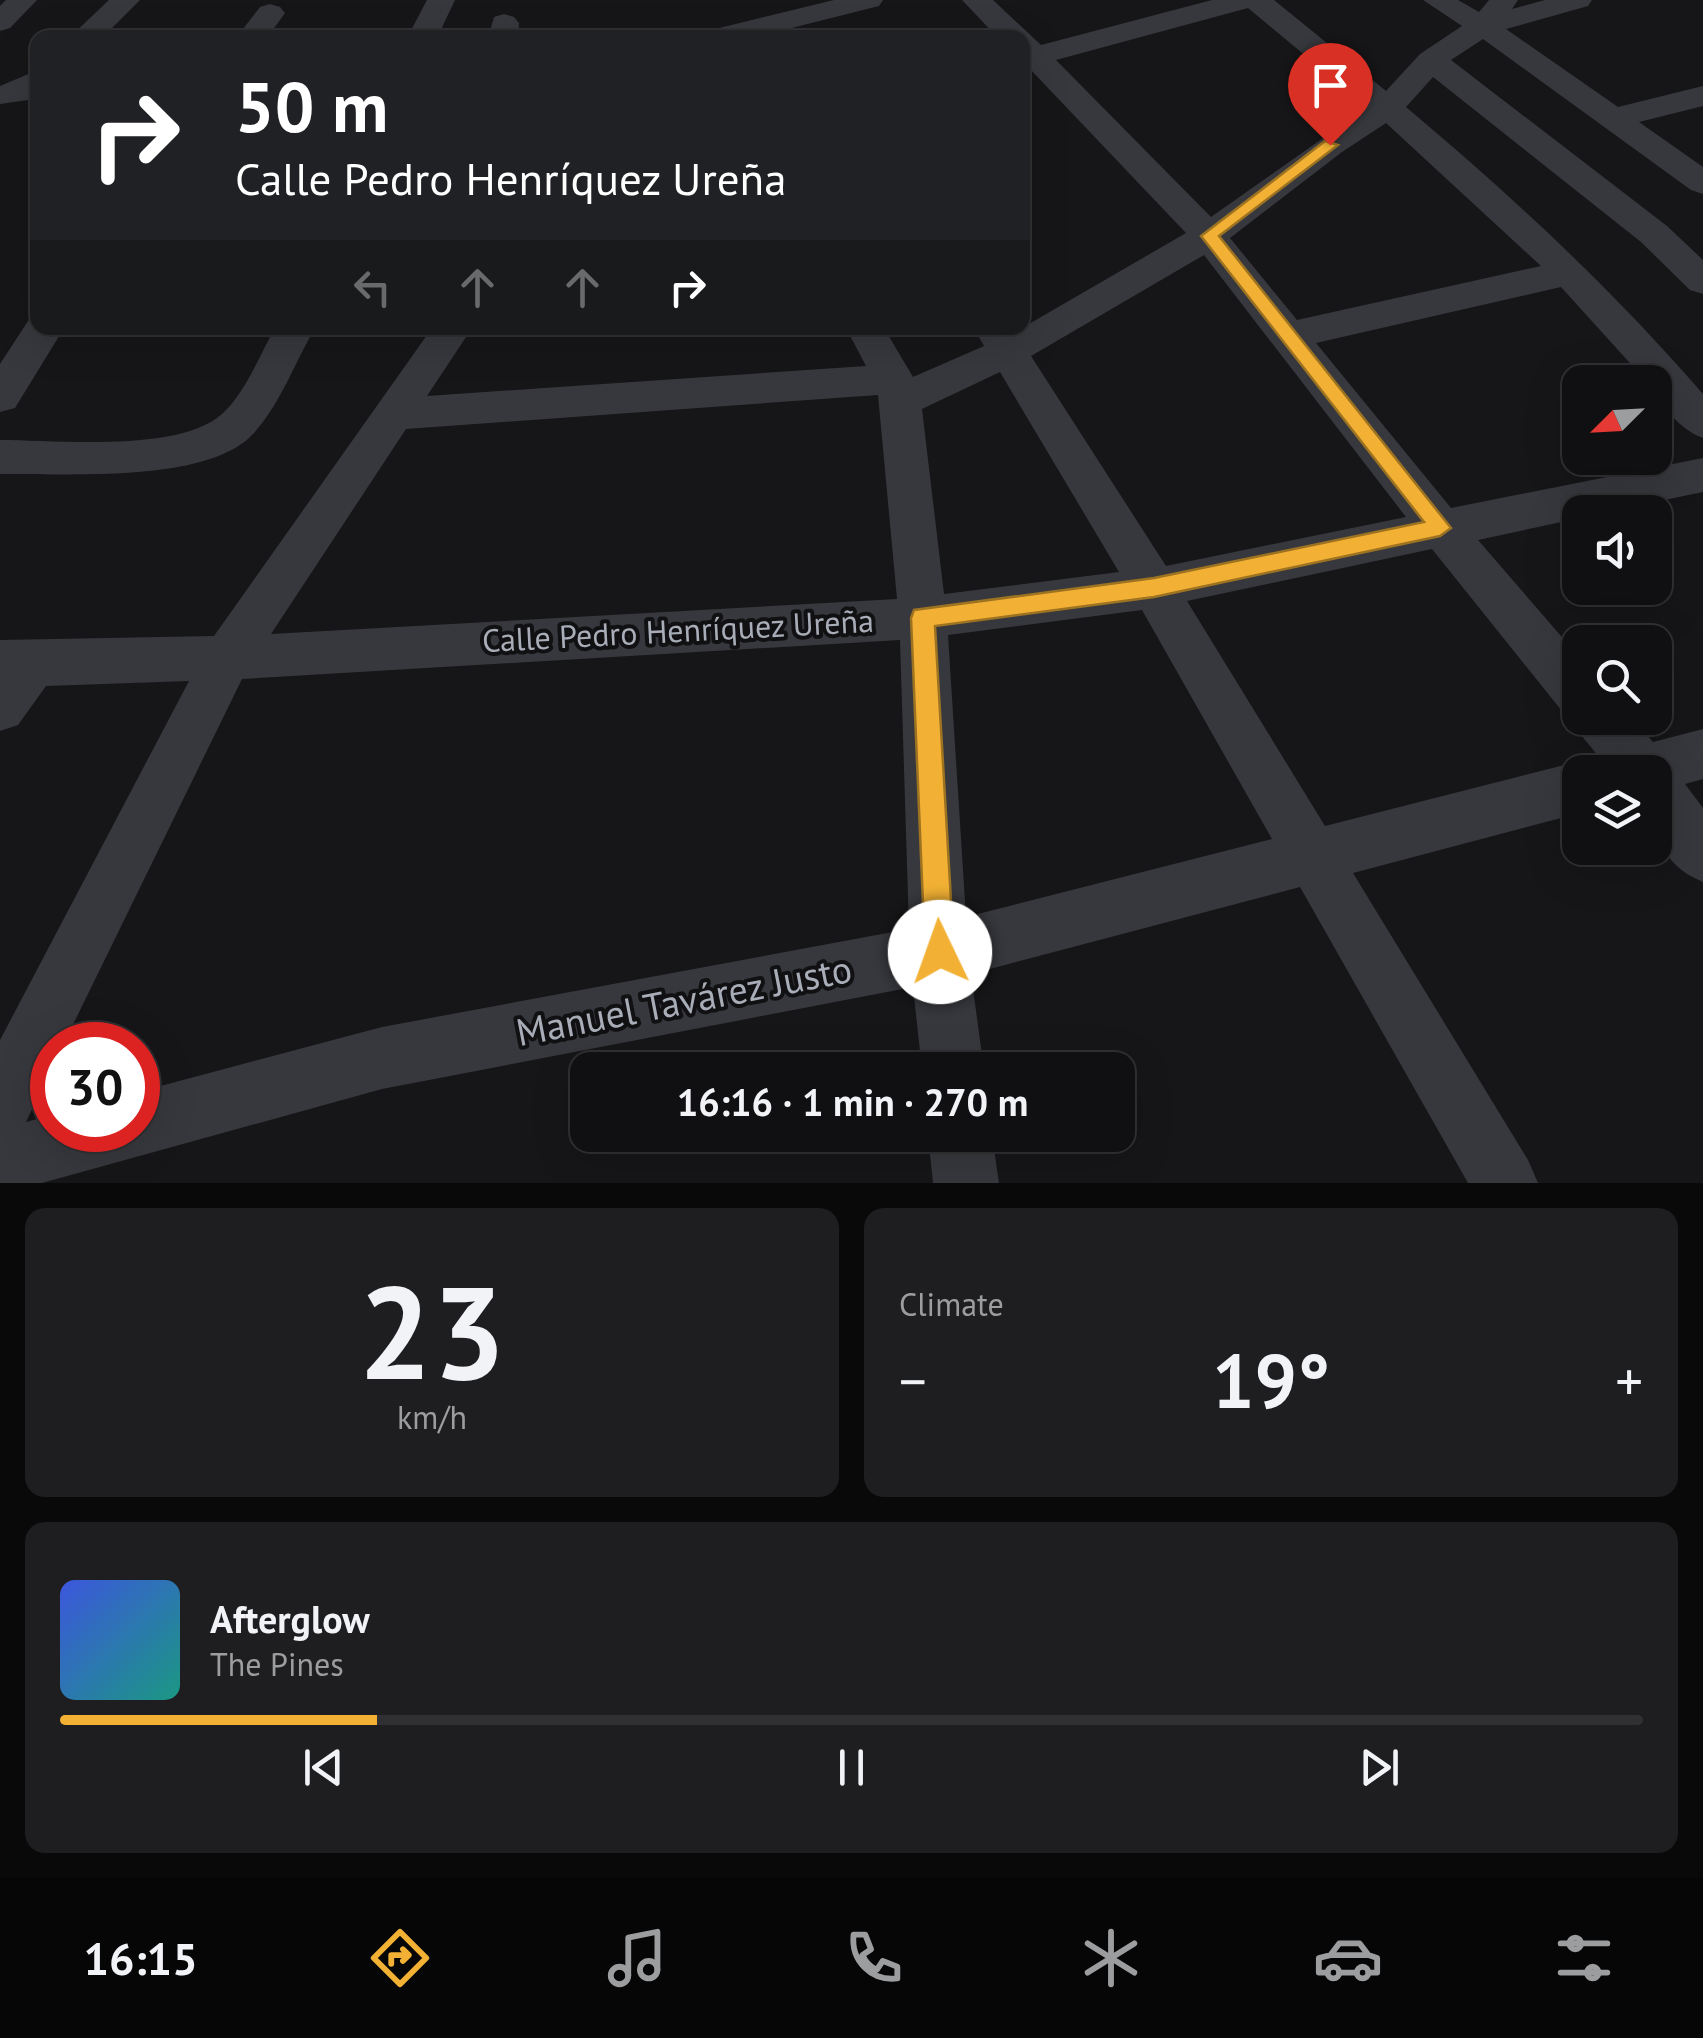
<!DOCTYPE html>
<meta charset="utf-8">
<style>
:root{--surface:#101012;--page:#1e1e20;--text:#f1f3f6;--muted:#9c9d9f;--line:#303032;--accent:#f2b134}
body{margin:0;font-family:"PT Sans",sans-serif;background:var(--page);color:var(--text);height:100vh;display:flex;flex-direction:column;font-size:38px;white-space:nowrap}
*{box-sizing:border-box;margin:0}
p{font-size:32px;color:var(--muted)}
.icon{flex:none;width:55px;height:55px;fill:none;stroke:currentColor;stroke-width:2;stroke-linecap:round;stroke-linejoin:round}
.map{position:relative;height:1183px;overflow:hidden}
.panel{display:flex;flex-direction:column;gap:25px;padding:25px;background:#09090a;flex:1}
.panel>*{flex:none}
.hud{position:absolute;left:30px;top:30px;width:1000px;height:305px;border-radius:20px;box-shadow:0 10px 40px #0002,0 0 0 2px var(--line);background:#202124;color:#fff;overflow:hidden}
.needle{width:65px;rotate:246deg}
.controls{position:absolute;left:1562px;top:365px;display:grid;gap:20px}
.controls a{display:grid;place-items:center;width:110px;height:110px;border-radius:20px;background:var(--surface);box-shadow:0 10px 40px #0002,0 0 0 2px var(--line);font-size:50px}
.speed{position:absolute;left:30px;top:1022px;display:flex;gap:20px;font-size:50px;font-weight:700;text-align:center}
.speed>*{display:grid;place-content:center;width:130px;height:130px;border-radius:50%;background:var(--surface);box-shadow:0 10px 40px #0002,0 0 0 2px var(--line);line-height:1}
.speed .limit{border:15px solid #d22;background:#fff;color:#111}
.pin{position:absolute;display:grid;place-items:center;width:85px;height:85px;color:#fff;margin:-102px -42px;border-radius:50% 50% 50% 0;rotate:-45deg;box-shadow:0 0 10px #0007}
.pin .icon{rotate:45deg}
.me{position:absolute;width:110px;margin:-55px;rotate:357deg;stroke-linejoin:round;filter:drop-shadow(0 0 8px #0008)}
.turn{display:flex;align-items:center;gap:35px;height:210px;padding:0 40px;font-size:45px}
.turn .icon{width:130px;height:130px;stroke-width:2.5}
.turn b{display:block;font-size:70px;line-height:85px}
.lanes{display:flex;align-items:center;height:95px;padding:0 40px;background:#0003;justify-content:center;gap:50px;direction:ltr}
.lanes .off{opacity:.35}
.big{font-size:75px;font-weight:600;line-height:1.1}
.panel .widget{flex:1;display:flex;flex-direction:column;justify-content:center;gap:15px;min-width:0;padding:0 35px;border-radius:20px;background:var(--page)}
.panel .dial{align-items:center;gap:0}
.dial b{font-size:130px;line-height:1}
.song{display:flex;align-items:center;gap:30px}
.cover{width:120px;height:120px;border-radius:15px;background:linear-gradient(135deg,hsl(230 70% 55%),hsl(170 70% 35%))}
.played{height:10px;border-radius:5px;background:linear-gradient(90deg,var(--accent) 20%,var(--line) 20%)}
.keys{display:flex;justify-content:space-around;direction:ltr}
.heat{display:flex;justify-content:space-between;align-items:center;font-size:55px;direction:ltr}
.panel .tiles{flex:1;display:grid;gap:25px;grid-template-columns:1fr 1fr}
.widget:last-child{grid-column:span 2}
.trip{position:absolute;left:570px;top:1052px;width:565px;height:100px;border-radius:20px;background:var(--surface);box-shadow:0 10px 40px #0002,0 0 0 2px var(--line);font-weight:600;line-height:100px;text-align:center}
.menu{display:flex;height:160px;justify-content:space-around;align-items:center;background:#060607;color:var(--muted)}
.menu .icon{width:70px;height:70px}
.menu .on{color:var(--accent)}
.menu b{font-size:45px;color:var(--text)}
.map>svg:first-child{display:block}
</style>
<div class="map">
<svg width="1703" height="1183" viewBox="0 0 1703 1183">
<rect width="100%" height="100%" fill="#161618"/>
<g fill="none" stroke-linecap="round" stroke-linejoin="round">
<g fill="#37383d" fill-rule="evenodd">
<polygon points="6,0 37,0 10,28 0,31 0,6"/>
<polygon points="109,0 140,0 102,38 69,38"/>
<polygon points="427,0 455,0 437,38 407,38"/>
<polygon points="834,0 883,0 879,6 752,38 699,38 703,32"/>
<path d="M962 0H993L1041 45 1212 0H1274L1386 91 1420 54 1462 26 1423 0H1458L1479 12 1489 0H1518L1512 9 1545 0H1592L1588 6 1506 29 1618 107 1703 86V106L1639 122 1703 167V194L1691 190 1483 39 1451 60 1667 226 1703 260V294L1690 290 1641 242 1433 77 1406 107C1512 196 1612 289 1703 394V438C1684 432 1655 404 1655 382H1647L1561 287 1316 343 1451 508 1703 458V492L1606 512H1580V518L1478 540 1580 658V718H1632L1653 742 1703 729V779L1685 784 1703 808V882C1651 861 1655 820 1655 772H1608L1609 769 1581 735 1574 716 1562 711 1432 549 1187 601 1325 826 1580 761 1599 769 1601 772H1580V813L1353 873 1528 1160 1538 1183H1468L1300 887 971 974 984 1070H922L913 987 382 1089 42 1183H0V1040L189 681 46 686 18 725 0 731V640L214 636 432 328H472L427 396 866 366 846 328H884L913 377 984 346 974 328H1022L1186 233 1029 68 1022 69V38H998ZM1248 8 1367 107 1211 217 1056 60ZM1386 123 1541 266 1297 320 1230 238 1342 152ZM1204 255 1406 517 1166 566 1031 356ZM1000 372 1119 572 944 594 922 409ZM878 395 897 599 271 634 406 429ZM1142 610 1272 839 966 917 948 635ZM900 640 909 929 382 1027 138 1092V1130H52V1115L26 1122 52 1067V1045H63L242 679Z"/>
<polygon points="270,4 280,7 285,13 267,38 236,38 260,7"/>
<polygon points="504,14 514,17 519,23 518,38 488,38 494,17"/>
<polygon points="38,70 38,93 28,100 0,104 0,86"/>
<polygon points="38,316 38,328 64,328 15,408 0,412 0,364 30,318"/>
<path d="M275 328H315C295 362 280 405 253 434 207 484 64 473 0 474V440C57 440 178 453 222 414 246 392 259 356 275 328Z"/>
<polygon points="928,1135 992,1135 999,1183 933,1183"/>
</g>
</g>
<polygon fill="#f2b134" stroke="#9d7322" stroke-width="2.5" points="1325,141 1338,145 1219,236 1451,528 1440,536 1154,597 935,626 954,952 949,962 940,967 930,962 925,952 911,618 914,610 1154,578 1424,522 1201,236"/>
<g text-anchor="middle" stroke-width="8" stroke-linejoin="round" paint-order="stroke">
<g font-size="32" fill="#a8adb8" stroke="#111113">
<text transform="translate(678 631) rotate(-3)" y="11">Calle Pedro Henríquez Ureña</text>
</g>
<g font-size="38" fill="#a8adb8" stroke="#111113">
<text transform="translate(684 1001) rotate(-11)" y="13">Manuel Tavárez Justo</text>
</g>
</g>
</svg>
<div class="controls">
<a><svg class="needle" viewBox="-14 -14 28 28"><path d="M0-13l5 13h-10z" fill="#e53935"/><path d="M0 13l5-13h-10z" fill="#9c9d9f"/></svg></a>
<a><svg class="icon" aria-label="sound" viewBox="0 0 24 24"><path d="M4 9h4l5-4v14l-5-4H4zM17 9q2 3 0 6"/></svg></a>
<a><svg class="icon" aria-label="search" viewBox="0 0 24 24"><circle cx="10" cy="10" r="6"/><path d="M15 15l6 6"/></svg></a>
<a><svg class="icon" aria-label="layers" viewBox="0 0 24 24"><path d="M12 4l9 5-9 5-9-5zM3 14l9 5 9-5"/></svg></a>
</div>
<div class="speed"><div class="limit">30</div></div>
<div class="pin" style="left:1330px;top:145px;background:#d93025"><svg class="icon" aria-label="arrive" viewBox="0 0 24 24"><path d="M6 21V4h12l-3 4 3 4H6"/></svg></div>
<svg class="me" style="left:940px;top:952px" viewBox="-20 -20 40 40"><circle r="19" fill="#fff"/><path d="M0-13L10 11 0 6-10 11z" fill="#f2b134"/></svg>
<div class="trip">16:16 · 1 min · 270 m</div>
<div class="hud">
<div class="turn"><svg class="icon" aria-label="right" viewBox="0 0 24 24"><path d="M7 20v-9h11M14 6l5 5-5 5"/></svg><div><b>50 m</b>Calle Pedro Henríquez Ureña</div></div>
<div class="lanes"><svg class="icon off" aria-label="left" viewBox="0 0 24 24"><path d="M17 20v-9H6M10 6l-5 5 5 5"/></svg><svg class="icon off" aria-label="ahead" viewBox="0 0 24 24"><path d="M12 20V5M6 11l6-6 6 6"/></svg><svg class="icon off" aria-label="ahead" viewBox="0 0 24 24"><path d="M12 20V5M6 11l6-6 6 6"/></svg><svg class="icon" aria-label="right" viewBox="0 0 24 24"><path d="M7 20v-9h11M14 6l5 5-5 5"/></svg></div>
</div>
</div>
<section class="panel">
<div class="tiles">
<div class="widget dial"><b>23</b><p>km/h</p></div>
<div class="widget"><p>Climate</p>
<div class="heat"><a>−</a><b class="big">19°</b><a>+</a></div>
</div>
<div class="widget">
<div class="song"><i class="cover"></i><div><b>Afterglow</b><p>The Pines</p></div></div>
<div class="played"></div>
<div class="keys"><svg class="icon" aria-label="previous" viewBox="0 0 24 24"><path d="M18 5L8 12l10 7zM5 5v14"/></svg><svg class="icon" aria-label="pause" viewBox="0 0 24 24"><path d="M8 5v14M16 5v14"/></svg><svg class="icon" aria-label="next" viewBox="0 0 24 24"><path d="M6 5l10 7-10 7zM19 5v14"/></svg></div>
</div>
</div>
</section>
<nav class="menu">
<b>16:15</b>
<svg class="icon on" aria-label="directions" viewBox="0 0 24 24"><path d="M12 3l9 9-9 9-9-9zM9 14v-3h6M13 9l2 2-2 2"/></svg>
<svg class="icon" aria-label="music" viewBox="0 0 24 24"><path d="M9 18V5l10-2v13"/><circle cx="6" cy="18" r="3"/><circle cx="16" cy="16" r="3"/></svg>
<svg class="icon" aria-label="phone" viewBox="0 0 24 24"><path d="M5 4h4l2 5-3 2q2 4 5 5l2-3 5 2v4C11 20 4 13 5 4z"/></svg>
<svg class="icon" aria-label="climate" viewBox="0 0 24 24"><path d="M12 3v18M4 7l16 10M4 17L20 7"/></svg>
<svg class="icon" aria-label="car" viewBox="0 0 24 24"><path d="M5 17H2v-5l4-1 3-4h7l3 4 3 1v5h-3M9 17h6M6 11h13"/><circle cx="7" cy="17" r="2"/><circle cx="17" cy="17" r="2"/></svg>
<svg class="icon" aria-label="filters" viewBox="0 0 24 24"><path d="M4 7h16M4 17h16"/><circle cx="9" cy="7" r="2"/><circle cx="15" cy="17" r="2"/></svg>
</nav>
